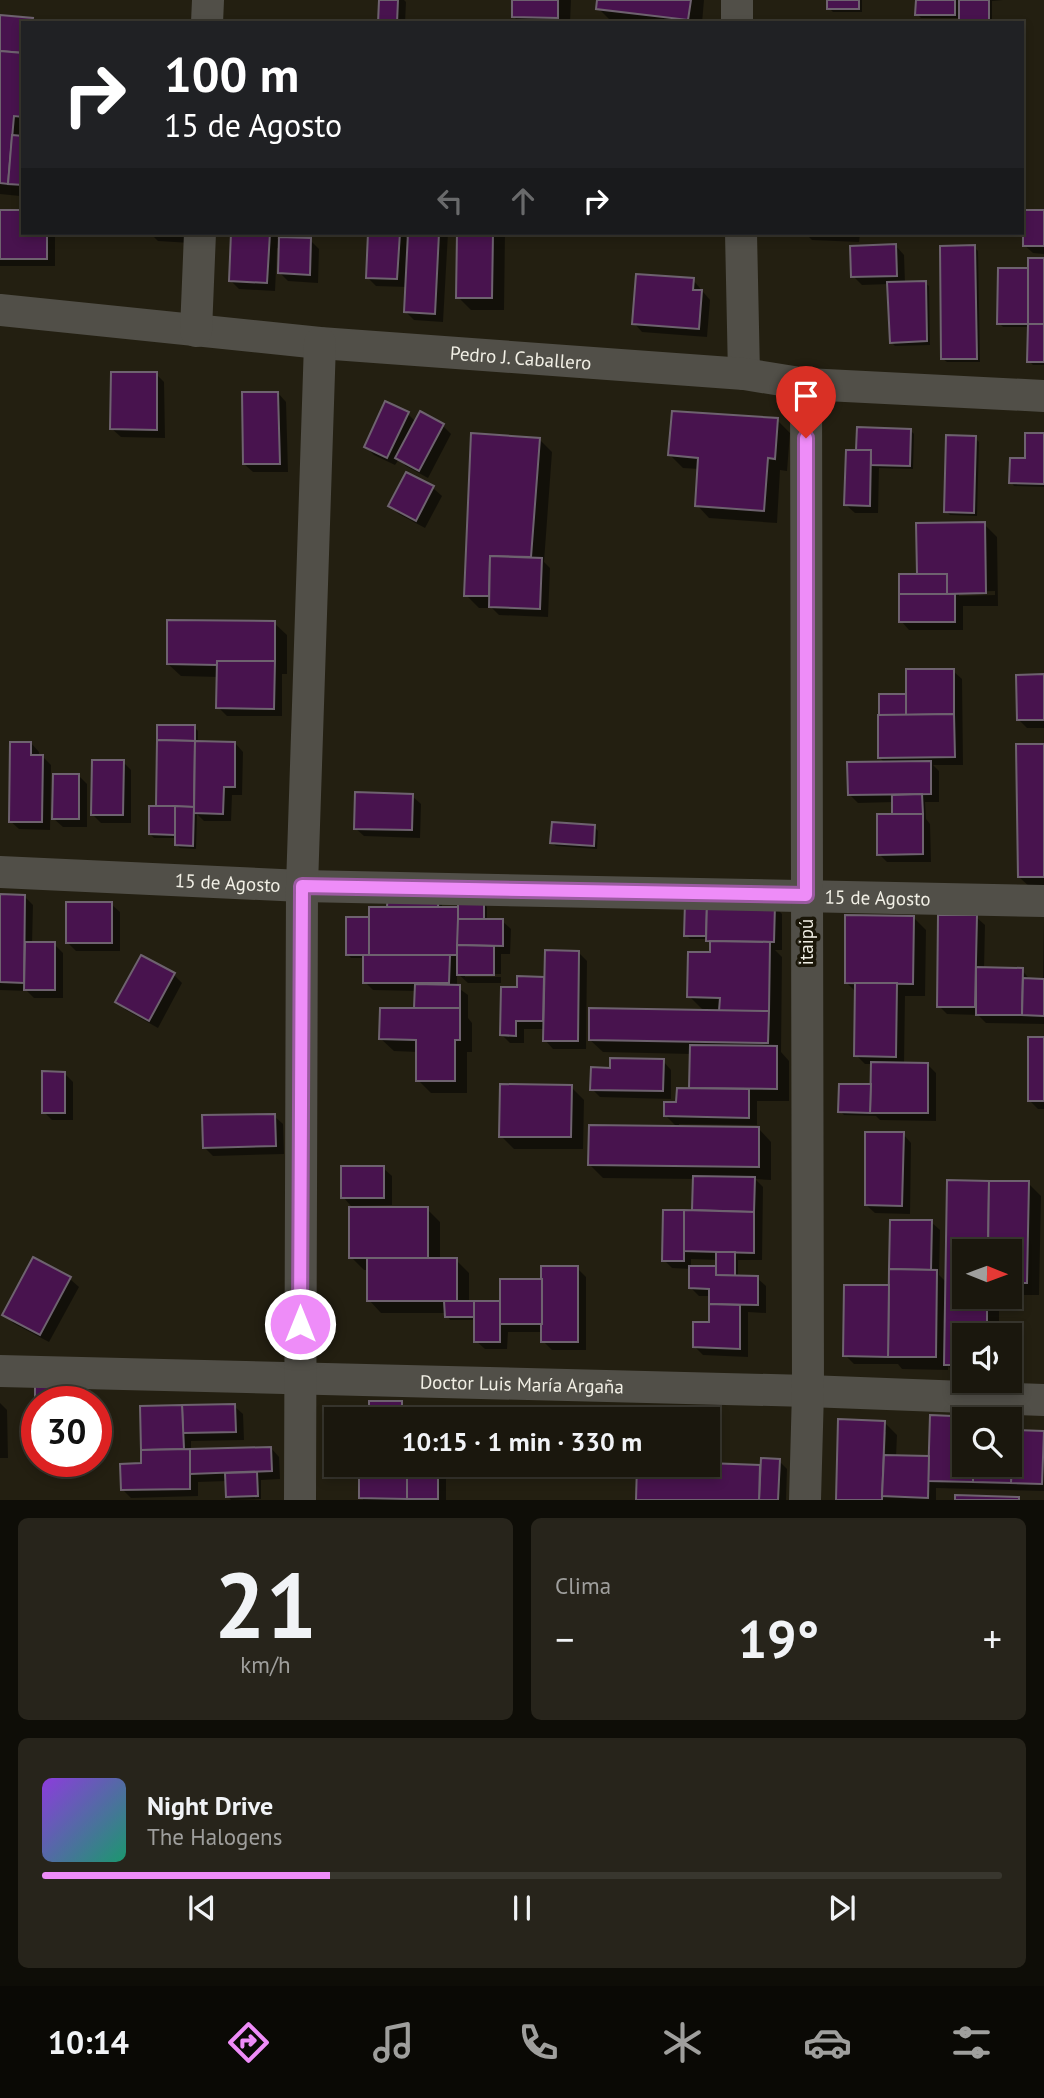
<!DOCTYPE html>
<html lang="es">
<meta charset="utf-8">
<style>
:root{--surface:#1a170d;--page:#27241b;--text:#f1f3f6;--muted:#9f9f9d;--line:#38362e;--accent:#ee8cf8}
body{margin:0;font-family:"PT Sans",sans-serif;background:var(--page);color:var(--text);height:100vh;display:flex;flex-direction:column;font-size:26px;white-space:nowrap}
*{box-sizing:border-box;margin:0}
p{font-size:23px;color:var(--muted)}
.icon{flex:none;width:38px;height:38px;fill:none;stroke:currentColor;stroke-width:2;stroke-linecap:round;stroke-linejoin:round}
.map{position:relative;height:1500px;overflow:hidden}
.details{display:flex;flex-direction:column;gap:18px;padding:18px;background:#0e0d07;flex:1}
.details>*{flex:none}
.guide{position:absolute;left:21px;top:21px;width:1003px;height:214px;border-radius:0px;box-shadow:0 4px 10px #0003,0 0 0 2px var(--line);background:#202124;color:#fff;overflow:hidden}
.needle{width:46px;rotate:91deg}
.controls{position:absolute;left:952px;top:1239px;display:grid;gap:14px}
.controls a{display:grid;place-items:center;width:70px;height:70px;border-radius:0px;background:var(--surface);box-shadow:0 4px 10px #0003,0 0 0 2px var(--line);font-size:35px}
.speed{position:absolute;left:21px;top:1386px;display:flex;gap:14px;font-size:35px;font-weight:700;text-align:center}
.speed>*{display:grid;place-content:center;width:91px;height:91px;border-radius:50%;background:var(--surface);box-shadow:0 4px 10px #0003,0 0 0 2px var(--line);line-height:1}
.speed .limit{border:10px solid #d22;background:#fff;color:#111}
.pin{position:absolute;display:grid;place-items:center;width:60px;height:60px;color:#fff;margin:-72px -30px;border-radius:50% 50% 50% 0;rotate:-45deg;box-shadow:0 0 7px #0007}
.pin .icon{rotate:45deg}
.me{position:absolute;width:77px;margin:-38px;rotate:0deg;stroke-linejoin:round;filter:drop-shadow(0 0 5px #0008)}
.turn{display:flex;align-items:center;gap:24px;height:147px;padding:0 28px;font-size:32px}
.turn .icon{width:91px;height:91px;stroke-width:2.5}
.turn b{display:block;font-size:49px;line-height:60px}
.lanes{display:flex;align-items:center;height:66px;padding:0 28px;background:#0003;justify-content:center;gap:35px;direction:ltr}
.lanes .off{opacity:.35}
.big{font-size:52px;font-weight:600;line-height:1.1}
.details .widget{flex:1;display:flex;flex-direction:column;justify-content:center;gap:10px;min-width:0;padding:0 24px;border-radius:10px;background:var(--page)}
.details .dial{align-items:center;gap:0}
.dial b{font-size:91px;line-height:1}
.song{display:flex;align-items:center;gap:21px}
.cover{width:84px;height:84px;border-radius:10px;background:linear-gradient(135deg,hsl(270 70% 55%),hsl(160 70% 35%))}
.played{height:7px;border-radius:4px;background:linear-gradient(90deg,var(--accent) 30%,var(--line) 30%)}
.keys{display:flex;justify-content:space-around;direction:ltr}
.heat{display:flex;justify-content:space-between;align-items:center;font-size:38px;direction:ltr}
.details .tiles{flex:1;display:grid;gap:18px;grid-template-columns:1fr 1fr}
.widget:last-child{grid-column:span 2}
.trip{position:absolute;left:324px;top:1407px;width:396px;height:70px;border-radius:0px;background:var(--surface);box-shadow:0 4px 10px #0003,0 0 0 2px var(--line);font-weight:600;line-height:70px;text-align:center}
.tab-bar{display:flex;height:112px;justify-content:space-around;align-items:center;background:#0a0905;color:var(--muted)}
.tab-bar .icon{width:49px;height:49px}
.tab-bar .active{color:var(--accent)}
.tab-bar b{font-size:32px;color:var(--text)}
.map>svg:first-child{display:block}
</style>
<div class="map">
<svg width="1044" height="1500" viewBox="0 0 1044 1500">
<rect width="100%" height="100%" fill="#231f11"/>
<g fill="#0007" fill-rule="evenodd">
<polygon points="381,0 404,0 406,2 405,23 380,23"/>
<polygon points="514,0 571,0 570,23 520,23 514,17"/>
<polygon points="599,0 704,0 702,23 611,21 598,8"/>
<polygon points="829,0 862,0 862,12 833,12 829,8"/>
<polygon points="917,0 1003,0 992,1 992,23 962,23 961,18 921,18 917,14"/>
<polygon points="0,17 32,20 35,23 23,23 23,192 20,192 20,196 0,194"/>
<polygon points="0,212 23,233 55,233 55,266 0,266"/>
<polygon points="1044,212 1044,254 1033,253 1024,245"/>
<polygon points="150,233 192,233 191,243 158,241"/>
<polygon points="233,233 278,233 277,239 310,240 319,249 318,283 288,281 280,273 280,248 277,248 275,291 239,289 230,280"/>
<polygon points="369,233 401,233 410,241 410,233 448,233 443,322 414,320 406,312 407,287 376,286 367,277"/>
<polygon points="459,233 505,233 504,310 471,310 458,297"/>
<polygon points="805,233 860,233 859,242 812,240"/>
<polygon points="896,246 904,255 905,283 925,283 929,286 930,345 895,346 891,342 889,284 862,285 853,276"/>
<polygon points="974,247 978,251 980,362 947,362 943,359"/>
<polygon points="1044,260 1044,365 1033,365 1029,361 1030,327 1003,327 999,323"/>
<polygon points="693,280 710,300 707,337 642,332 634,323"/>
<polygon points="156,374 164,382 165,438 121,437 112,429"/>
<polygon points="278,393 286,402 288,472 253,472 244,464"/>
<polygon points="407,413 416,422 443,426 451,434 428,478 406,466 399,459 395,465 374,455 366,447"/>
<polygon points="777,420 790,433 787,471 780,470 777,523 709,518 697,505 699,469 683,468 670,455"/>
<polygon points="910,430 914,434 913,469 879,468 878,513 855,513 846,505 861,452"/>
<polygon points="1044,435 1044,487 1014,486 1011,482"/>
<polygon points="975,438 979,442 977,516 950,515 946,511"/>
<polygon points="539,439 552,452 544,562 550,568 548,617 499,615 492,608 479,608 466,595"/>
<polygon points="407,474 433,488 442,496 425,528 399,514 390,506"/>
<path d="M984 524 997 537 998 606H963V630H909L901 621 918 576ZM995 591V595L959 596V592Z"/>
<polygon points="274,623 287,635 287,674 282,674 282,716 227,716 218,707 218,677 181,676 168,664"/>
<polygon points="953,671 962,679 963,765 933,765 939,771 939,802 925,802 926,819 930,824 931,862 887,862 879,854 894,816 894,802 858,803 849,794 885,763 879,757 905,695"/>
<polygon points="1044,676 1044,728 1027,728 1019,720"/>
<polygon points="194,727 198,731 198,743 235,743 243,752 242,795 232,795 231,821 204,821 197,814 196,849 180,848 176,845 176,838 154,838 150,834"/>
<polygon points="31,743 39,752 39,756 42,756 51,765 50,830 19,829 10,821"/>
<polygon points="1044,746 1044,889 1032,889 1019,877"/>
<polygon points="123,762 131,770 131,823 101,823 93,815"/>
<polygon points="79,776 87,784 87,827 63,827 54,819"/>
<polygon points="412,796 421,804 420,838 364,836 355,828"/>
<polygon points="594,827 598,831 597,849 556,846 552,843"/>
<polygon points="0,896 24,896 33,905 32,944 54,944 63,953 63,998 34,998 27,991 0,990"/>
<polygon points="442,897 442,909 457,909 483,903 487,907 487,921 502,921 511,929 510,954 501,954 501,974 465,974 465,977 501,977 501,983 468,983 457,973 457,987 468,995 468,1018 472,1023 472,1052 467,1052 467,1093 431,1093 418,1080 418,1052 394,1051 381,1039 419,1010 416,991 373,990 365,982 365,958 351,958 347,954 368,919 389,909"/>
<polygon points="111,904 120,912 120,951 76,951 67,942"/>
<path d="M687 904 774 906 782 914V950H775L782 957 781 1052 789 1061V1101H757V1125L679 1124V1128L759 1129 771 1142V1180L755 1179 763 1187 762 1260H738V1277L757 1278 766 1286V1313L748 1312V1357L703 1355 694 1346 710 1324V1296H699L691 1288V1269L672 1268 664 1260 694 1212 695 1179 603 1178 590 1165 678 1128 666 1116 691 1090 692 1054 603 1052 590 1040 705 1012 689 996 712 954V944L708 939H690L686 935ZM691 1259 718 1260V1268H691Z"/>
<polygon points="913,917 926,930 925,996 905,996 904,1064 927,1064 936,1073 936,1121 880,1120 876,1116 844,1115 840,1111 872,1086 873,1064 865,1064 856,1055 857,993 846,982"/>
<polygon points="976,917 985,925 984,969 1022,970 1030,980 1043,980 1044,922 1044,1024 986,1023 978,1015 947,1014 939,1006"/>
<polygon points="579,953 587,961 586,1049 553,1049 545,1040 545,1029 524,1029 524,1043 510,1043 502,1035 518,989 519,978 546,979"/>
<polygon points="174,975 182,983 158,1028 126,1010 117,1002"/>
<polygon points="1044,1039 1044,1109 1038,1109 1029,1100"/>
<polygon points="663,1061 671,1070 671,1099 600,1097 592,1089 611,1069"/>
<polygon points="65,1074 73,1082 73,1120 52,1120 44,1112"/>
<polygon points="571,1087 584,1100 583,1149 514,1149 501,1136"/>
<polygon points="274,1116 283,1124 284,1154 213,1156 204,1147"/>
<polygon points="903,1134 911,1143 910,1214 875,1213 866,1205"/>
<polygon points="383,1168 392,1176 392,1205 351,1206 343,1197"/>
<polygon points="948,1182 1028,1183 1041,1196 1039,1295 1010,1295 1010,1251 964,1251 964,1297 999,1297 999,1335 964,1335 964,1377 959,1377 948,1366 948,1370 902,1369 898,1364 854,1364 845,1355 931,1222 940,1230 939,1275 947,1283"/>
<polygon points="427,1209 440,1222 440,1260 456,1260 469,1273 469,1303 502,1303 543,1281 577,1268 586,1277 586,1350 552,1350 543,1341 543,1332 508,1332 507,1349 485,1349 476,1341 476,1320 450,1320 446,1313 381,1313 369,1300 368,1270 364,1270 351,1257"/>
<polygon points="34,1259 70,1279 79,1287 49,1342 13,1323 5,1314"/>
<polygon points="71,1385 75,1389 75,1402 37,1402"/>
<polygon points="0,1403 7,1410 8,1458 0,1458"/>
<polygon points="370,1403 401,1403 414,1416 414,1419 369,1419"/>
<polygon points="234,1406 243,1414 244,1440 191,1441 191,1451 271,1448 279,1457 280,1479 261,1480 261,1499 231,1500 228,1496 227,1481 198,1482 198,1496 131,1498 123,1490 143,1465 142,1408"/>
<path d="M932 1417 975 1419H964V1465H1010V1452H1014L1043 1432 1044 1491 936 1488V1500H837L884 1422 897 1435 896 1457 931 1458ZM883 1432H886L885 1457H882Z"/>
<polygon points="779,1461 787,1469 786,1500 637,1500 639,1465 707,1465 759,1467 762,1469"/>
<polygon points="361,1465 446,1465 446,1500 363,1500"/>
</g>
<g fill="#48134e" stroke="#6e626f" stroke-width="2">
<polygon points="379,0 398,0 397,23 378,23"/>
<polygon points="512,0 558,0 558,18 512,17"/>
<polygon points="597,0 691,0 688,20 596,9"/>
<rect x="827" y="0" width="32" height="9"/>
<polygon points="916,0 955,0 955,15 915,15"/>
<rect x="959" y="0" width="30" height="22"/>
<polygon points="0,15 33,18 32,23 23,23 23,53 0,51"/>
<polygon points="0,51 23,53 23,117 14,116 8,184 0,183"/>
<polygon points="12,135 23,136 23,185 8,184"/>
<polygon points="0,210 23,210 23,233 47,233 47,259 0,259"/>
<rect x="1023" y="210" width="21" height="36"/>
<polygon points="231,233 270,233 267,283 229,281"/>
<polygon points="368,233 400,233 397,279 366,278"/>
<polygon points="408,233 439,233 435,314 404,312"/>
<polygon points="457,233 493,233 492,298 456,298"/>
<polygon points="279,237 311,238 310,275 278,273"/>
<polygon points="896,244 897,276 851,277 850,246"/>
<polygon points="975,245 977,359 941,359 940,246"/>
<rect x="1028" y="258" width="16" height="66"/>
<polygon points="998,268 1028,268 1028,324 997,324"/>
<polygon points="636,274 694,278 693,290 702,290 699,329 632,324"/>
<polygon points="926,281 927,341 890,343 887,282"/>
<polygon points="1028,324 1044,324 1044,362 1027,362"/>
<polygon points="111,372 157,372 157,430 110,429"/>
<polygon points="242,392 278,392 280,464 243,464"/>
<polygon points="385,401 409,412 387,458 364,447"/>
<polygon points="420,411 444,424 419,471 395,458"/>
<polygon points="672,411 778,418 775,459 768,458 764,511 695,506 698,458 668,455"/>
<polygon points="857,427 911,429 910,466 871,465 871,450 856,450"/>
<polygon points="471,433 540,438 531,557 490,556 489,596 464,596"/>
<polygon points="1025,433 1044,433 1044,484 1009,483 1010,458 1025,458"/>
<polygon points="946,435 976,436 974,513 944,512"/>
<polygon points="846,450 871,450 870,506 844,505"/>
<polygon points="406,472 434,486 416,521 388,506"/>
<polygon points="985,522 986,593 947,594 947,574 917,574 916,523"/>
<polygon points="490,556 542,558 540,609 489,607"/>
<rect x="899" y="574" width="48" height="20"/>
<rect x="899" y="594" width="56" height="28"/>
<polygon points="167,620 275,621 275,661 217,661 217,665 167,664"/>
<polygon points="217,661 275,661 274,709 216,708"/>
<polygon points="906,669 954,669 954,714 906,715"/>
<polygon points="1044,674 1044,720 1017,720 1016,675"/>
<rect x="879" y="694" width="27" height="21"/>
<polygon points="954,714 955,757 878,758 878,715"/>
<polygon points="157,725 195,725 195,741 157,740"/>
<polygon points="157,740 195,741 194,807 156,806"/>
<polygon points="195,741 235,742 235,787 224,787 223,814 194,813"/>
<polygon points="10,742 31,742 31,755 43,755 42,822 9,822"/>
<polygon points="1016,744 1044,744 1044,877 1018,877"/>
<polygon points="92,760 124,760 123,815 91,815"/>
<polygon points="931,761 931,794 848,795 847,762"/>
<polygon points="53,774 79,774 79,819 52,819"/>
<polygon points="355,792 413,794 412,830 354,829"/>
<polygon points="922,794 923,814 892,814 892,795"/>
<polygon points="149,806 175,806 175,835 149,834"/>
<polygon points="175,806 194,807 193,846 175,845"/>
<polygon points="877,814 923,814 923,854 877,855"/>
<polygon points="552,822 595,825 594,846 550,843"/>
<polygon points="388,891 439,892 438,907 387,907"/>
<polygon points="0,894 25,895 24,983 0,982"/>
<rect x="458" y="901" width="26" height="18"/>
<rect x="66" y="902" width="46" height="41"/>
<polygon points="685,902 707,903 706,936 684,936"/>
<polygon points="707,903 775,904 774,942 706,941"/>
<rect x="369" y="907" width="89" height="48"/>
<polygon points="845,915 914,916 913,984 845,983"/>
<polygon points="938,915 977,915 975,1007 937,1007"/>
<rect x="346" y="917" width="23" height="38"/>
<polygon points="458,919 503,919 503,946 457,945"/>
<polygon points="710,941 770,942 769,1011 719,1011 720,998 687,997 688,952 710,952"/>
<polygon points="25,942 55,942 55,990 24,990"/>
<polygon points="457,945 494,946 494,975 457,975"/>
<polygon points="545,950 579,951 578,1041 543,1041"/>
<polygon points="141,955 175,973 149,1021 115,1002"/>
<polygon points="363,955 450,955 449,983 363,983"/>
<polygon points="976,967 1023,968 1022,1015 976,1015"/>
<polygon points="517,976 544,977 543,1021 516,1021 516,1036 500,1035 501,987 517,987"/>
<polygon points="1023,978 1044,979 1044,1016 1022,1015"/>
<polygon points="855,983 897,983 896,1057 854,1056"/>
<polygon points="415,984 460,985 460,1008 414,1008"/>
<polygon points="380,1008 460,1008 460,1040 455,1040 455,1081 416,1081 416,1040 379,1039"/>
<polygon points="589,1008 769,1011 768,1043 589,1040"/>
<rect x="1028" y="1037" width="16" height="64"/>
<polygon points="690,1045 777,1046 777,1089 689,1088"/>
<polygon points="610,1058 664,1059 663,1091 590,1090 591,1067 610,1068"/>
<polygon points="871,1062 928,1063 928,1113 870,1113"/>
<polygon points="42,1071 65,1072 65,1113 42,1113"/>
<polygon points="500,1084 572,1085 571,1137 499,1137"/>
<polygon points="839,1084 871,1084 870,1113 838,1112"/>
<polygon points="677,1088 749,1089 749,1118 664,1116 664,1102 676,1102"/>
<polygon points="275,1114 276,1146 203,1148 202,1115"/>
<polygon points="589,1125 759,1127 759,1167 588,1165"/>
<polygon points="865,1132 904,1132 902,1206 865,1205"/>
<rect x="341" y="1166" width="43" height="32"/>
<polygon points="693,1176 755,1177 754,1212 692,1210"/>
<polygon points="947,1180 989,1181 988,1251 964,1251 964,1297 987,1297 987,1335 964,1335 964,1365 944,1365"/>
<polygon points="989,1181 1029,1181 1027,1283 1010,1283 1010,1251 988,1251"/>
<rect x="349" y="1207" width="79" height="51"/>
<polygon points="663,1210 684,1210 684,1261 662,1261"/>
<polygon points="684,1210 754,1212 754,1253 684,1251"/>
<polygon points="890,1220 932,1220 931,1270 889,1269"/>
<polygon points="716,1252 735,1252 735,1276 716,1275"/>
<polygon points="33,1257 71,1277 40,1335 2,1315"/>
<rect x="367" y="1258" width="90" height="43"/>
<rect x="541" y="1266" width="37" height="76"/>
<polygon points="689,1266 716,1266 716,1275 758,1276 758,1305 709,1304 709,1289 689,1288"/>
<polygon points="889,1269 937,1270 936,1357 888,1357"/>
<rect x="500" y="1279" width="42" height="45"/>
<polygon points="844,1285 889,1285 888,1357 843,1356"/>
<polygon points="444,1301 474,1301 474,1317 445,1317"/>
<rect x="474" y="1301" width="26" height="41"/>
<polygon points="709,1304 740,1305 740,1349 693,1347 693,1322 709,1322"/>
<polygon points="35,1383 72,1383 71,1402 35,1403"/>
<rect x="369" y="1401" width="33" height="18"/>
<polygon points="235,1404 236,1432 183,1433 182,1405"/>
<polygon points="182,1405 184,1449 141,1450 140,1406"/>
<polygon points="930,1415 975,1417 975,1419 964,1419 964,1465 973,1465 973,1482 928,1481"/>
<polygon points="838,1419 885,1421 882,1500 836,1500"/>
<polygon points="1013,1430 1044,1431 1042,1484 1011,1483"/>
<polygon points="271,1447 272,1471 190,1474 190,1449"/>
<polygon points="190,1449 190,1489 121,1490 120,1464 141,1463 141,1450"/>
<polygon points="1010,1450 1012,1451 1011,1483 973,1482 973,1465 1010,1465"/>
<polygon points="884,1455 929,1456 928,1498 882,1496"/>
<polygon points="761,1458 780,1459 778,1500 759,1500"/>
<polygon points="707,1463 760,1465 759,1500 636,1500 637,1465 707,1465"/>
<polygon points="359,1465 407,1465 407,1499 359,1498"/>
<rect x="407" y="1465" width="31" height="34"/>
<polygon points="257,1472 258,1496 226,1497 225,1473"/>
<polygon points="955,1495 1019,1497 1019,1500 955,1500"/>
</g>
<g fill="none" stroke-linecap="round" stroke-linejoin="round">
<g stroke="#514f48" stroke-width="32">
<polyline points="737,0 737,23"/>
<polyline points="207,23 208,0"/>
<polyline points="741,233 744,374"/>
<path id="s1" d="M0 310 320 343 744 374 806 384 1044 396"/>
<polyline points="196,331 200,233"/>
<path id="s2" d="M0 872 302 886 1044 901"/>
<path id="s3" d="M0 1371 808 1391 1044 1400"/>
<polyline points="300,1500 302,886 320,343"/>
<polyline points="805,1500 808,1391 806,384"/>
</g>
</g>
<g fill="none" stroke-linecap="round" stroke-linejoin="round">
<defs>
<polyline id="route" points="300,1324 302,886 806,895 806,438"/>
</defs>
<use href="#route" stroke="#9b5ba1" stroke-width="18"/>
<use href="#route" stroke="#ee8cf8" stroke-width="12"/>
</g>
<g text-anchor="middle" stroke-width="7" stroke-linejoin="round" paint-order="stroke">
<g font-size="19" fill="#f1efe5" stroke="#1a1608">
<text dy="7" stroke="none"><textPath href="#s1" startOffset="523">Pedro J. Caballero</textPath></text>
<text dy="7" stroke="none"><textPath href="#s2" startOffset="228">15 de Agosto</textPath></text>
<text dy="7" stroke="none"><textPath href="#s2" startOffset="878">15 de Agosto</textPath></text>
<text transform="translate(806 942) rotate(-90)" y="7">itaipú</text>
<text dy="7" stroke="none"><textPath href="#s3" startOffset="522">Doctor Luis María Argaña</textPath></text>
</g>
</g>
</svg>
<div class="controls">
<a><svg class="needle" viewBox="-14 -14 28 28"><path d="M0-13l5 13h-10z" fill="#e53935"/><path d="M0 13l5-13h-10z" fill="#9f9f9d"/></svg></a>
<a><svg class="icon" aria-label="sound" viewBox="0 0 24 24"><path d="M4 9h4l5-4v14l-5-4H4zM17 9q2 3 0 6"/></svg></a>
<a><svg class="icon" aria-label="search" viewBox="0 0 24 24"><circle cx="10" cy="10" r="6"/><path d="M15 15l6 6"/></svg></a>
</div>
<div class="speed"><div class="limit">30</div></div>
<div class="pin" style="left:806px;top:438px;background:#d93025"><svg class="icon" aria-label="arrive" viewBox="0 0 24 24"><path d="M6 21V4h12l-3 4 3 4H6"/></svg></div>
<svg class="me" style="left:300px;top:1324px" viewBox="-20 -20 40 40"><circle r="17" fill="#ee8cf8" stroke="#fff" stroke-width="3"/><path d="M0-11L8 9 0 5-8 9z" fill="#fff"/></svg>
<div class="trip">10:15 · 1 min · 330 m</div>
<div class="guide">
<div class="turn"><svg class="icon" aria-label="right" viewBox="0 0 24 24"><path d="M7 20v-9h11M14 6l5 5-5 5"/></svg><div><b>100 m</b>15 de Agosto</div></div>
<div class="lanes"><svg class="icon off" aria-label="left" viewBox="0 0 24 24"><path d="M17 20v-9H6M10 6l-5 5 5 5"/></svg><svg class="icon off" aria-label="ahead" viewBox="0 0 24 24"><path d="M12 20V5M6 11l6-6 6 6"/></svg><svg class="icon" aria-label="right" viewBox="0 0 24 24"><path d="M7 20v-9h11M14 6l5 5-5 5"/></svg></div>
</div>
</div>
<section class="details">
<div class="tiles">
<div class="widget dial"><b>21</b><p>km/h</p></div>
<div class="widget"><p>Clima</p>
<div class="heat"><a>−</a><b class="big">19°</b><a>+</a></div>
</div>
<div class="widget">
<div class="song"><i class="cover"></i><div><b>Night Drive</b><p>The Halogens</p></div></div>
<div class="played"></div>
<div class="keys"><svg class="icon" aria-label="previous" viewBox="0 0 24 24"><path d="M18 5L8 12l10 7zM5 5v14"/></svg><svg class="icon" aria-label="pause" viewBox="0 0 24 24"><path d="M8 5v14M16 5v14"/></svg><svg class="icon" aria-label="next" viewBox="0 0 24 24"><path d="M6 5l10 7-10 7zM19 5v14"/></svg></div>
</div>
</div>
</section>
<nav class="tab-bar">
<b>10:14</b>
<svg class="icon active" aria-label="directions" viewBox="0 0 24 24"><path d="M12 3l9 9-9 9-9-9zM9 14v-3h6M13 9l2 2-2 2"/></svg>
<svg class="icon" aria-label="music" viewBox="0 0 24 24"><path d="M9 18V5l10-2v13"/><circle cx="6" cy="18" r="3"/><circle cx="16" cy="16" r="3"/></svg>
<svg class="icon" aria-label="phone" viewBox="0 0 24 24"><path d="M5 4h4l2 5-3 2q2 4 5 5l2-3 5 2v4C11 20 4 13 5 4z"/></svg>
<svg class="icon" aria-label="climate" viewBox="0 0 24 24"><path d="M12 3v18M4 7l16 10M4 17L20 7"/></svg>
<svg class="icon" aria-label="car" viewBox="0 0 24 24"><path d="M5 17H2v-5l4-1 3-4h7l3 4 3 1v5h-3M9 17h6M6 11h13"/><circle cx="7" cy="17" r="2"/><circle cx="17" cy="17" r="2"/></svg>
<svg class="icon" aria-label="filters" viewBox="0 0 24 24"><path d="M4 7h16M4 17h16"/><circle cx="9" cy="7" r="2"/><circle cx="15" cy="17" r="2"/></svg>
</nav>
